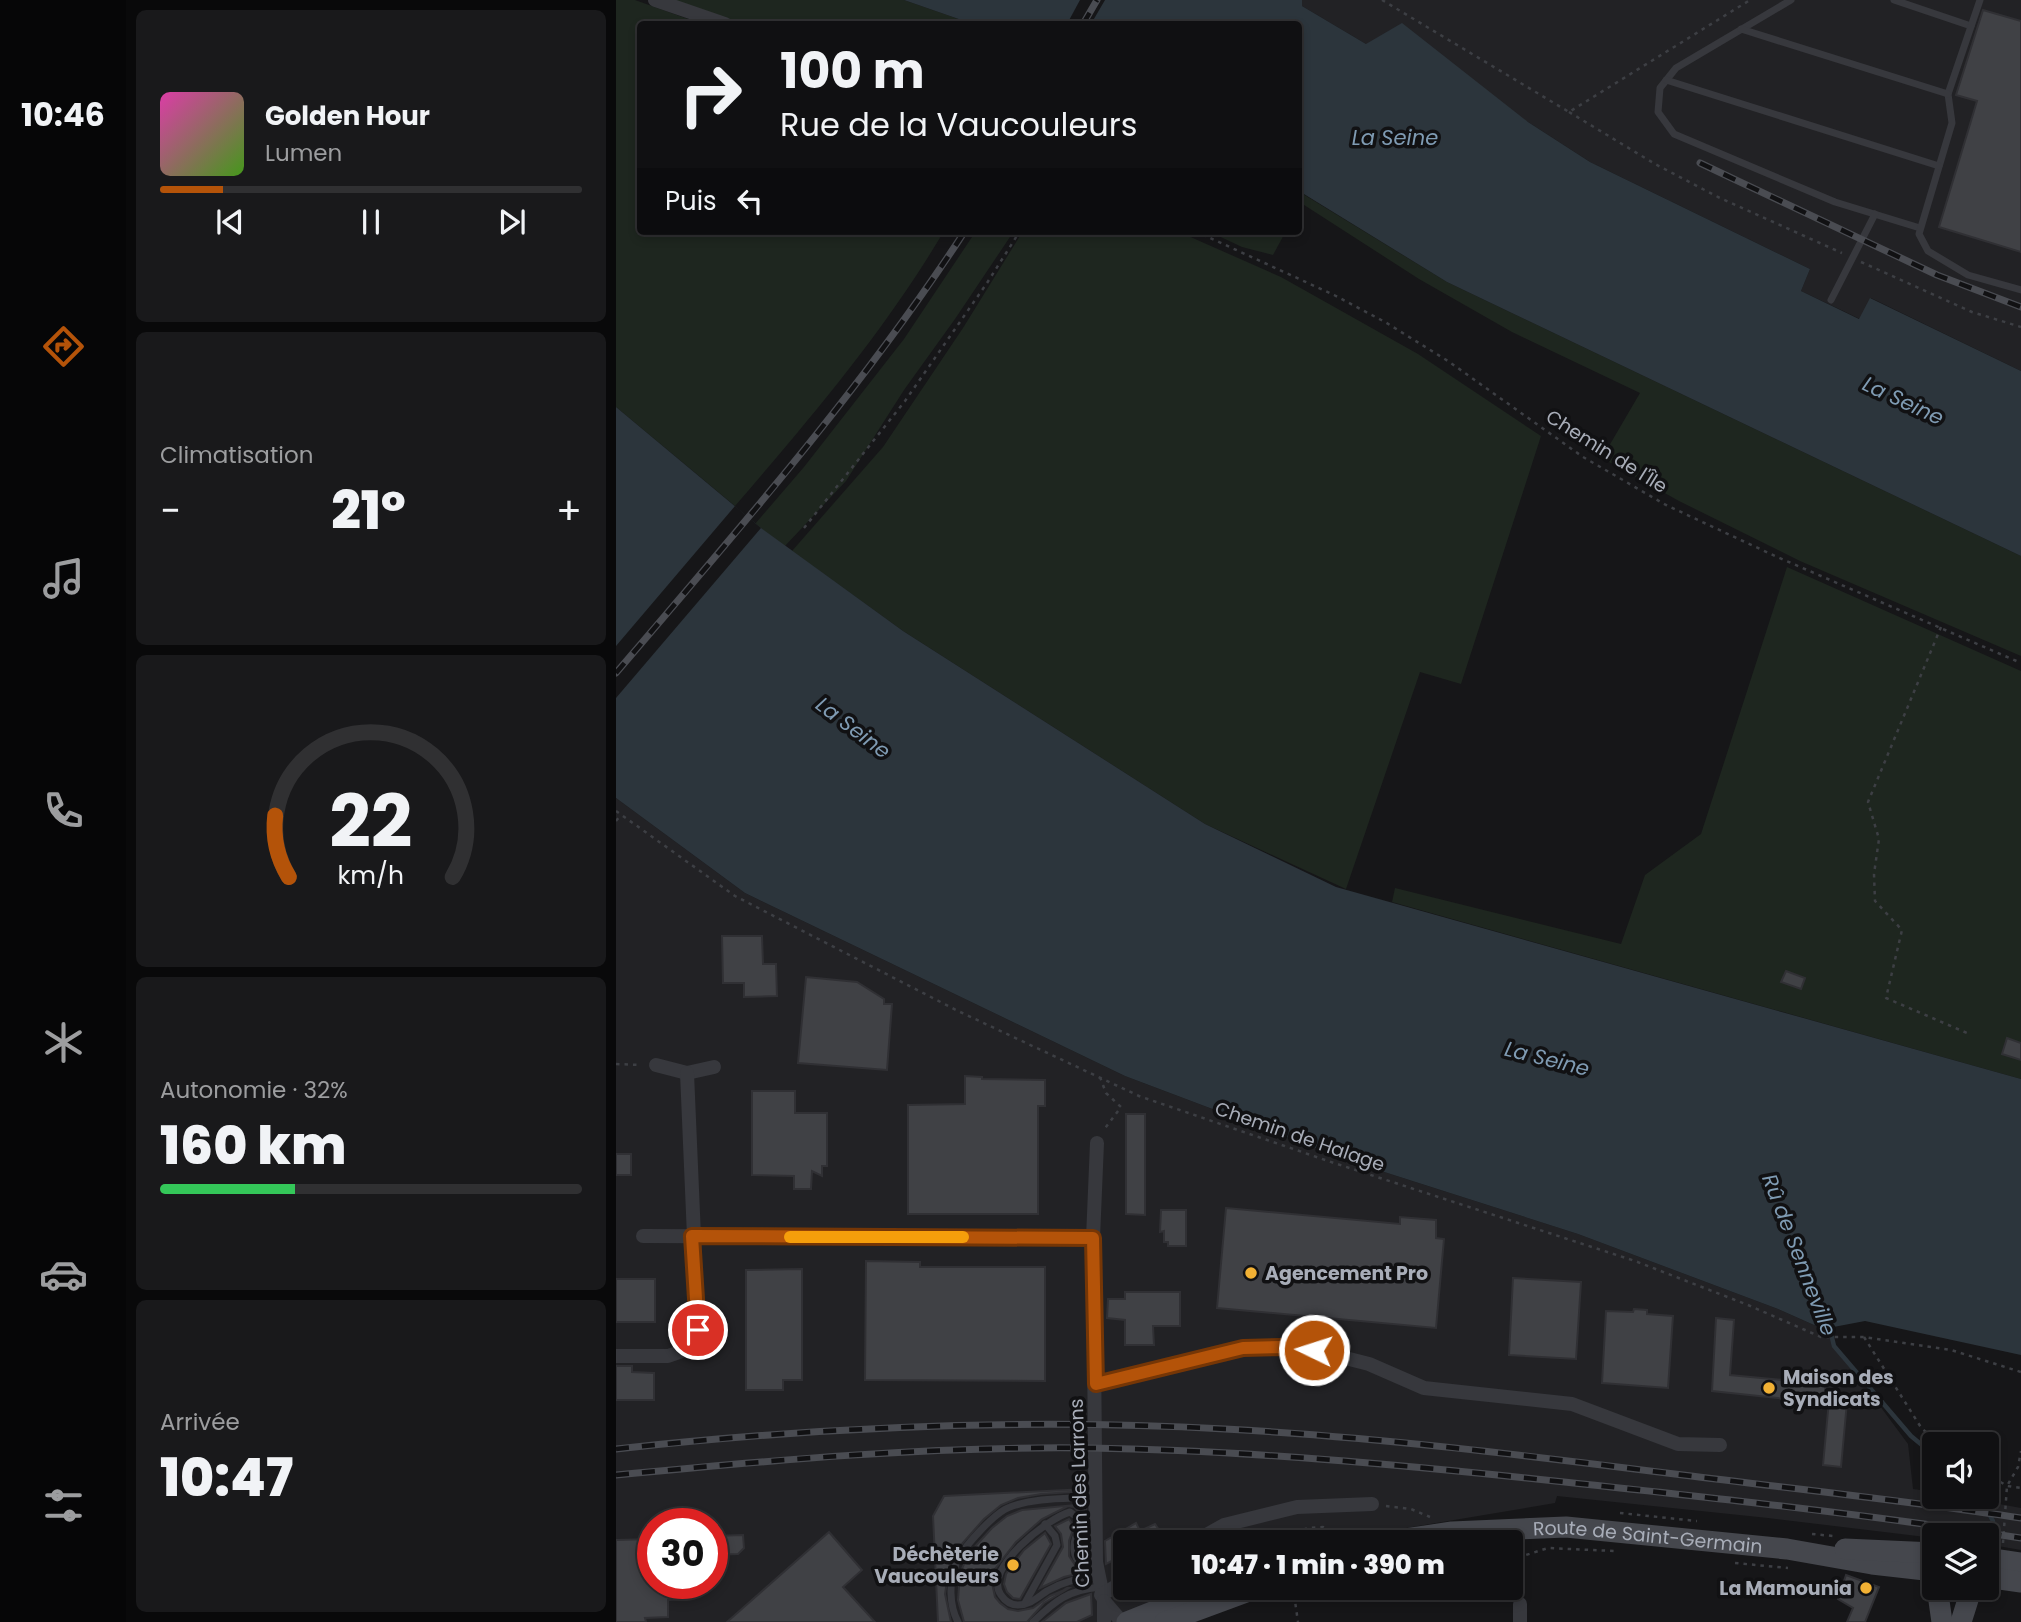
<!DOCTYPE html>
<html lang="fr">
<meta charset="utf-8">
<style>
:root{--surface:#101012;--page:#19191b;--text:#f1f3f6;--muted:#9c9d9f;--line:#303032;--accent:#b45309}
body{margin:0;font-family:Poppins,sans-serif;background:var(--page);color:var(--text);height:100vh;display:flex;flex-direction:column;font-size:26px;white-space:nowrap}
*{box-sizing:border-box;margin:0}
p{font-size:23px;color:var(--muted)}
.icon{flex:none;width:38px;height:38px;fill:none;stroke:currentColor;stroke-width:2;stroke-linecap:round;stroke-linejoin:round}
.map{position:relative;flex:1;overflow:hidden}
.details{display:flex;flex-direction:column;gap:10px;padding:10px;background:#09090a;width:490px}
.details>*{flex:none}
.guide{position:absolute;left:21px;top:21px;width:665px;height:214px;border-radius:7px;box-shadow:0 4px 10px #0003,0 0 0 2px var(--line);background:#101012;color:var(--text);overflow:hidden}
.controls{position:absolute;left:1306px;top:1432px;display:grid;gap:14px}
.controls a{display:grid;place-items:center;width:77px;height:77px;border-radius:7px;background:var(--surface);box-shadow:0 4px 10px #0003,0 0 0 2px var(--line);font-size:35px}
.speed{position:absolute;left:21px;top:1508px;display:flex;gap:14px;font-size:35px;font-weight:700;text-align:center}
.speed>*{display:grid;place-content:center;width:91px;height:91px;border-radius:50%;background:var(--surface);box-shadow:0 4px 10px #0003,0 0 0 2px var(--line);line-height:1}
.speed .limit{border:10px solid #d22;background:#fff;color:#111}
.pin{position:absolute;display:grid;place-items:center;width:60px;height:60px;color:#fff;margin:-30px;border:4px solid #fff;border-radius:50%;box-shadow:0 2px 7px #0007}
.me{position:absolute;width:77px;margin:-38px;rotate:274deg;stroke-linejoin:round;filter:drop-shadow(0 0 5px #0008)}
.turn{display:flex;align-items:center;gap:24px;height:147px;padding:0 28px;font-size:32px}
.turn .icon{width:91px;height:91px;stroke-width:2.5}
.turn b{display:block;font-size:49px;line-height:60px}
.then{display:flex;align-items:center;height:66px;padding:0 28px;background:#0003;gap:14px;font-size:26px}
.big{font-size:52px;font-weight:800;line-height:1.1}
.details .widget{flex:1;display:flex;flex-direction:column;justify-content:center;gap:10px;min-width:0;padding:0 24px;border-radius:10px;background:var(--page)}
.details .dial{align-items:center;gap:0}
.dial svg{height:182px;overflow:visible;fill:none;stroke:var(--line);stroke-width:7;stroke-linecap:round;text-anchor:middle}
.dial text{fill:var(--text);stroke:none}
.song{display:flex;align-items:center;gap:21px}
.cover{width:84px;height:84px;border-radius:10px;background:linear-gradient(135deg,hsl(320 70% 55%),hsl(100 70% 35%))}
.played{height:7px;border-radius:4px;background:linear-gradient(90deg,var(--accent) 15%,var(--line) 15%)}
.keys{display:flex;justify-content:space-around;direction:ltr}
.heat{display:flex;justify-content:space-between;align-items:center;font-size:38px;direction:ltr}
.charge{height:10px;border-radius:5px;background:linear-gradient(90deg,#34c759 32%,var(--line) 0)}
.trip{position:absolute;left:497px;top:1530px;width:410px;height:70px;border-radius:7px;background:var(--surface);box-shadow:0 4px 10px #0003,0 0 0 2px var(--line);font-weight:800;line-height:70px;text-align:center}
main{display:flex;flex:1;min-height:0}
.tab-bar{display:flex;flex-direction:column;width:126px;justify-content:space-around;align-items:center;background:#060607;color:var(--muted)}
.tab-bar .icon{width:49px;height:49px}
.tab-bar .on{color:var(--accent)}
.tab-bar b{font-size:32px;color:var(--text)}
.map>svg:first-child{display:block}
</style>
<main>
<nav class="tab-bar">
<b>10:46</b>
<svg class="icon on" aria-label="directions" viewBox="0 0 24 24"><path d="M12 3l9 9-9 9-9-9zM9 14v-3h6M13 9l2 2-2 2"/></svg>
<svg class="icon" aria-label="music" viewBox="0 0 24 24"><path d="M9 18V5l10-2v13"/><circle cx="6" cy="18" r="3"/><circle cx="16" cy="16" r="3"/></svg>
<svg class="icon" aria-label="phone" viewBox="0 0 24 24"><path d="M5 4h4l2 5-3 2q2 4 5 5l2-3 5 2v4C11 20 4 13 5 4z"/></svg>
<svg class="icon" aria-label="climate" viewBox="0 0 24 24"><path d="M12 3v18M4 7l16 10M4 17L20 7"/></svg>
<svg class="icon" aria-label="car" viewBox="0 0 24 24"><path d="M5 17H2v-5l4-1 3-4h7l3 4 3 1v5h-3M9 17h6M6 11h13"/><circle cx="7" cy="17" r="2"/><circle cx="17" cy="17" r="2"/></svg>
<svg class="icon" aria-label="filters" viewBox="0 0 24 24"><path d="M4 7h16M4 17h16"/><circle cx="9" cy="7" r="2"/><circle cx="15" cy="17" r="2"/></svg>
</nav>
<section class="details">
<div class="widget">
<div class="song"><i class="cover"></i><div><b>Golden Hour</b><p>Lumen</p></div></div>
<div class="played"></div>
<div class="keys"><svg class="icon" aria-label="previous" viewBox="0 0 24 24"><path d="M18 5L8 12l10 7zM5 5v14"/></svg><svg class="icon" aria-label="pause" viewBox="0 0 24 24"><path d="M8 5v14M16 5v14"/></svg><svg class="icon" aria-label="next" viewBox="0 0 24 24"><path d="M6 5l10 7-10 7zM19 5v14"/></svg></div>
</div>
<div class="widget"><p>Climatisation</p>
<div class="heat"><a>−</a><b class="big">21°</b><a>+</a></div>
</div>
<div class="widget dial"><svg viewBox="0 0 100 80">
<path d="M14 69A42 42 0 1 1 86 69"/>
<path d="M14 69A42 42 0 0 1 8 42" stroke="#b45309"/>
<text x="50" y="56" font-size="32" font-weight="700">22</text>
<text x="50" y="72" font-size="11">km/h</text>
</svg></div>
<div class="widget"><p>Autonomie · 32%</p><b class="big">160 km</b><div class="charge"></div></div>
<div class="widget"><p>Arrivée</p><b class="big">10:47</b></div>
</section>
<div class="map">
<svg width="1405" height="1622" viewBox="0 0 1405 1622">
<rect width="100%" height="100%" fill="#161618"/>
<g fill="#222225" fill-rule="evenodd">
<polygon points="686,0 1405,0 1405,371 1255,298 1244,319 1185,291 1194,269 974,162 912,122 750,44 686,6"/>
<path d="M0 798 129 893 509 1076 737 1162 962 1234 1162 1309 1207 1329 1292 1444 1297 1489 1318 1492V1496H1340L1405 1508V1550L1370 1544V1535H1318V1538L1152 1518 941 1496 939 1503 707 1542H509V1587H584L509 1622H0ZM37 1524H96V1584H37Z"/>
</g>
<g fill="#1e261f">
<path d="M0 0H19L86 24H24V231H328C269 331 194 419 119 506L0 407Z"/>
<polygon points="57,0 288,0 357,24 123,24"/>
<polygon points="682,191 831,282 1405,556 1405,656 1184,561 1063,501 986,458 1024,393 896,332 803,279 685,203 683,207"/>
<polygon points="360,231 398,231 339,319 288,390 230,481 169,546 139,524 188,467 288,339"/>
<polygon points="407,231 561,231 665,277 802,354 925,436 845,684 804,672 730,889 589,824 287,631 176,551 267,447 347,328"/>
<polygon points="592,231 670,231 657,255 626,247"/>
<polygon points="1171,567 1405,671 1405,1079 776,902 779,888 1005,944 1029,875 1085,834"/>
</g>
<g fill="#2c353c">
<polygon points="288,0 686,0 686,6 750,44 786,23 912,122 974,162 1194,269 1185,291 1243,319 1254,298 1405,371 1405,556 831,282 683,191 682,24 357,24"/>
<polygon points="0,407 145,528 287,631 589,824 720,887 1405,1079 1405,1355 1249,1321 1207,1329 1162,1309 962,1234 737,1162 509,1076 129,893 0,798"/>
</g>
<g fill="#161618">
<polygon points="464,0 489,0 475,24 451,24"/>
<polygon points="119,506 145,528 0,698 0,646"/>
</g>
<g fill="none" stroke-linecap="round" stroke-linejoin="round">
<g stroke="#2c353c" stroke-width="4.5">
<polyline points="1212,1321 1218,1346 1295,1436 1318,1455"/>
<polyline points="1363,1496 1377,1521"/>
</g>
</g>
<g fill="#404145" stroke="#303034" stroke-width="2">
<polygon points="1367,10 1405,21 1405,252 1323,227 1361,101 1340,95"/>
<polygon points="106,936 146,936 147,964 160,964 161,996 128,997 128,983 107,983"/>
<polygon points="1170,971 1189,978 1185,989 1165,982"/>
<polygon points="190,977 241,982 268,999 268,1004 276,1004 271,1070 182,1063"/>
<polygon points="1391,1038 1405,1043 1405,1060 1386,1054"/>
<polygon points="349,1076 366,1077 366,1079 429,1080 429,1106 422,1106 422,1214 292,1214 292,1105 349,1104"/>
<polygon points="136,1091 179,1091 179,1113 211,1113 211,1166 206,1166 206,1176 196,1171 195,1189 178,1189 178,1176 136,1175"/>
<polygon points="510,1114 529,1114 529,1215 510,1214"/>
<rect x="0" y="1154" width="15" height="21"/>
<polygon points="610,1208 784,1224 784,1217 820,1220 820,1238 828,1239 820,1328 601,1308"/>
<polygon points="545,1210 570,1210 570,1246 552,1246 552,1242 548,1242 548,1231 544,1232"/>
<polygon points="250,1261 304,1262 304,1267 429,1267 429,1381 249,1380"/>
<polygon points="186,1269 186,1380 167,1380 167,1390 130,1390 130,1270"/>
<polygon points="897,1278 965,1282 960,1359 893,1355"/>
<rect x="0" y="1279" width="39" height="43"/>
<polygon points="509,1292 564,1292 564,1326 537,1326 538,1345 509,1345 509,1320 491,1318 492,1299 509,1299"/>
<polygon points="1018,1309 1031,1310 1031,1314 1057,1316 1052,1388 986,1383 990,1311 1017,1312"/>
<polygon points="1100,1318 1118,1320 1114,1375 1210,1384 1207,1403 1096,1391"/>
<polygon points="0,1366 16,1366 16,1372 38,1373 38,1400 0,1400"/>
<polygon points="1213,1400 1231,1402 1225,1467 1207,1465"/>
<polygon points="470,1489 470,1491 425,1494 402,1498 385,1505 368,1519 344,1546 334,1562 329,1594 335,1622 322,1622 317,1516 328,1496"/>
<polygon points="470,1504 470,1559 466,1556 464,1548 470,1528 468,1517 458,1507 452,1506 426,1519 400,1542 379,1569 376,1583 379,1597 384,1603 392,1609 402,1611 417,1608 434,1596 446,1591 451,1588 453,1588 428,1603 411,1622 348,1622 342,1600 344,1573 353,1553 376,1528 391,1516 406,1510"/>
<polygon points="453,1519 458,1527 453,1541 453,1556 461,1568 469,1572 448,1577 424,1588 447,1547 445,1534 439,1526"/>
<polygon points="520,1523 524,1531 539,1524 545,1533 530,1542 509,1542 509,1552 505,1554 506,1556 490,1564 489,1541"/>
<polygon points="213,1532 246,1570 227,1587 259,1622 111,1622"/>
<polygon points="429,1533 435,1544 404,1599 397,1598 391,1592 388,1584 390,1574 408,1550"/>
<polygon points="127,1535 128,1548 122,1554 96,1555 96,1536"/>
<polygon points="37,1539 37,1584 75,1584 75,1599 52,1600 52,1617 29,1618 30,1622 0,1622 0,1540"/>
<polygon points="1230,1575 1263,1587 1249,1622 1231,1622 1237,1608 1222,1599"/>
<polygon points="475,1594 476,1615 461,1622 426,1622 450,1603"/>
</g>
<g fill="none" stroke-linecap="round" stroke-linejoin="round">
<g stroke="#3d3f44" stroke-width="2.5" stroke-dasharray="3.5 5" stroke-linecap="butt">
<polyline points="766,0 953,112 1134,0"/>
<polyline points="953,112 1039,164 1102,197 1226,253"/>
<polyline points="579,231 718,295 769,322 832,361 967,457 1050,505 1159,556 1405,663"/>
<polyline points="1245,262 1356,312 1405,327"/>
<polyline points="188,528 289,401 371,283 404,231"/>
<polyline points="1325,627 1252,802 1263,839 1258,874 1259,901 1286,930 1270,998 1351,1033"/>
<polyline points="0,811 119,896 342,1011 523,1096 718,1163 1019,1261 1132,1305 1205,1337 1248,1337 1335,1350 1405,1372"/>
<polyline points="0,821 5,815"/>
<polyline points="0,1064 25,1065"/>
<polyline points="484,1077 490,1093 505,1107 487,1131"/>
<polyline points="1248,1337 1306,1429 1327,1444"/>
<polyline points="1370,1473 1391,1486 1405,1488"/>
<polyline points="770,1506 795,1509 814,1517"/>
<polyline points="1004,1513 1081,1521"/>
<polyline points="1196,1534 1217,1536"/>
<polyline points="647,1542 692,1528 707,1527 717,1536"/>
<polyline points="1387,1543 1391,1486 1402,1467 1405,1451"/>
<polyline points="894,1560 932,1548 998,1551"/>
<polyline points="1119,1563 1172,1568"/>
<polyline points="677,1587 682,1622"/>
</g>
<g stroke="#37383d" stroke-width="7">
<polyline points="1175,0 1060,68 1044,88 1042,112 1058,134 1219,202 1304,228"/>
<polyline points="1278,0 1355,26"/>
<polyline points="1364,0 1332,94 1336,123 1303,234 1312,251 1352,275 1405,290"/>
<polyline points="1125,29 1332,94"/>
<polyline points="1050,80 1323,166"/>
<polyline points="1215,300 1259,214"/>
<path d="M480 1567C455 1568 454 1545 464 1528L462 1518 454 1512C432 1518 366 1569 385 1595 389 1601 395 1605 402 1605 414 1605 422 1597 431 1591 447 1582 464 1577 482 1577"/>
<polyline points="409,1603 441,1545 439,1536 429,1524"/>
<path d="M342 1622C333 1605 333 1582 340 1564 345 1549 379 1512 394 1507 421 1497 451 1499 479 1497"/>
<path d="M417 1622C439 1601 452 1590 484 1587"/>
</g>
<g stroke="#37383d" stroke-width="14">
<polyline points="39,0 109,24"/>
<polyline points="40,1065 71,1073 98,1067"/>
<polyline points="481,1143 477,1238 480,1562 488,1601 506,1622"/>
<polyline points="27,1236 477,1238"/>
<polyline points="0,1356 52,1356 78,1347 82,1330 71,1073"/>
<polyline points="480,1384 627,1348 698,1350 753,1364 808,1388 956,1404 1062,1444 1104,1445"/>
<polyline points="578,1542 608,1525 681,1507 756,1504"/>
<polyline points="485,1595 509,1581"/>
<polyline points="488,1601 488,1622"/>
<polyline points="904,1604 904,1622"/>
</g>
<g stroke="#45474d" stroke-width="21">
<path id="s1" d="M769 1542 836 1532 950 1527 1171 1549 1256 1564 1318 1571"/>
<polyline points="1229,1549 1318,1553"/>
<polyline points="1370,1558 1405,1563"/>
<polyline points="1370,1577 1405,1582"/>
<polyline points="1321,1587 1326,1622"/>
<polyline points="511,1622 599,1587"/>
<polyline points="549,1622 644,1587"/>
<polyline points="1345,1622 1356,1587"/>
</g>
<defs>
<g id="rail">
<polyline points="467,24 481,0"/>
<polyline points="1084,163 1321,275 1405,307"/>
<path d="M0 673C122 530 246 389 349 231"/>
<path d="M0 1449C202 1427 406 1418 609 1429 762 1437 915 1456 1067 1475 1180 1489 1293 1501 1405 1518"/>
<path d="M0 1475C158 1460 315 1446 474 1448 613 1450 753 1462 891 1476 1063 1494 1234 1512 1405 1538"/>
</g>
</defs>
<use href="#rail" stroke="#4a4c52" stroke-width="7"/>
<use href="#rail" stroke="#111113" stroke-width="4.5" stroke-dasharray="13" stroke-linecap="butt"/>
</g>
<g fill="none" stroke-linecap="round" stroke-linejoin="round">
<defs>
<polyline id="route" points="82,1330 76,1236 477,1238 480,1384 627,1348 666,1347 698,1350"/>
</defs>
<use href="#route" stroke="#753606" stroke-width="18"/>
<use href="#route" stroke="#b45309" stroke-width="12"/>
<polyline stroke="#f59e0b" stroke-width="12" points="174,1237 347,1237"/>
</g>
<g fill="#f2b134" stroke="#111113" stroke-width="2.5">
<circle cx="635" cy="1273" r="7"/>
<circle cx="1153" cy="1388" r="7"/>
<circle cx="397" cy="1565" r="7"/>
<circle cx="1250" cy="1588" r="7"/>
</g>
<g text-anchor="middle" stroke-width="7" stroke-linejoin="round" paint-order="stroke">
<g font-size="19" fill="#a8adb8" stroke="#111113">
<text transform="translate(991 451) rotate(32)" y="7">Chemin de l'Île</text>
<text transform="translate(684 1136) rotate(19)" y="7">Chemin de Halage</text>
<text transform="translate(463 1493) rotate(-92)" y="7">Chemin des Larrons</text>
<text dy="7" stroke="none"><textPath href="#s1" startOffset="264">Route de Saint-Germain</textPath></text>
</g>
<g font-size="19" font-weight="bold" fill="#a8adb8" stroke="#111113" text-anchor="start">
<text x="649" y="1280">Agencement Pro</text>
<text x="1167" y="1384">Maison des<tspan x="1167" dy="22">Syndicats</tspan></text>
<text x="383" y="1561" text-anchor="end">Déchèterie<tspan x="383" dy="22">Vaucouleurs</tspan></text>
<text x="1236" y="1595" text-anchor="end">La Mamounia</text>
</g>
<g font-size="21" font-style="italic" fill="#7f9bb3" stroke="#111113">
<text x="779" y="145">La Seine</text>
<text transform="translate(1287 401) rotate(25)" y="7">La Seine</text>
<text transform="translate(237 728) rotate(37)" y="7">La Seine</text>
<text transform="translate(931 1059) rotate(14)" y="7">La Seine</text>
<text transform="translate(1183 1255) rotate(69)" y="7">Rû de Senneville</text>
</g>
</g>
</svg>
<div class="controls">
<a><svg class="icon" aria-label="sound" viewBox="0 0 24 24"><path d="M4 9h4l5-4v14l-5-4H4zM17 9q2 3 0 6"/></svg></a>
<a><svg class="icon" aria-label="layers" viewBox="0 0 24 24"><path d="M12 4l9 5-9 5-9-5zM3 14l9 5 9-5"/></svg></a>
</div>
<div class="speed"><div class="limit">30</div></div>
<div class="pin" style="left:82px;top:1330px;background:#d93025"><svg class="icon" aria-label="arrive" viewBox="0 0 24 24"><path d="M6 21V4h12l-3 4 3 4H6"/></svg></div>
<svg class="me" style="left:698px;top:1350px" viewBox="-20 -20 40 40"><circle r="17" fill="#b45309" stroke="#fff" stroke-width="3"/><path d="M0-11L8 9 0 5-8 9z" fill="#fff"/></svg>
<div class="trip">10:47 · 1 min · 390 m</div>
<div class="guide">
<div class="turn"><svg class="icon" aria-label="right" viewBox="0 0 24 24"><path d="M7 20v-9h11M14 6l5 5-5 5"/></svg><div><b>100 m</b>Rue de la Vaucouleurs</div></div>
<div class="then">Puis<svg class="icon" aria-label="left" viewBox="0 0 24 24"><path d="M17 20v-9H6M10 6l-5 5 5 5"/></svg></div>
</div>
</div>
</main>
